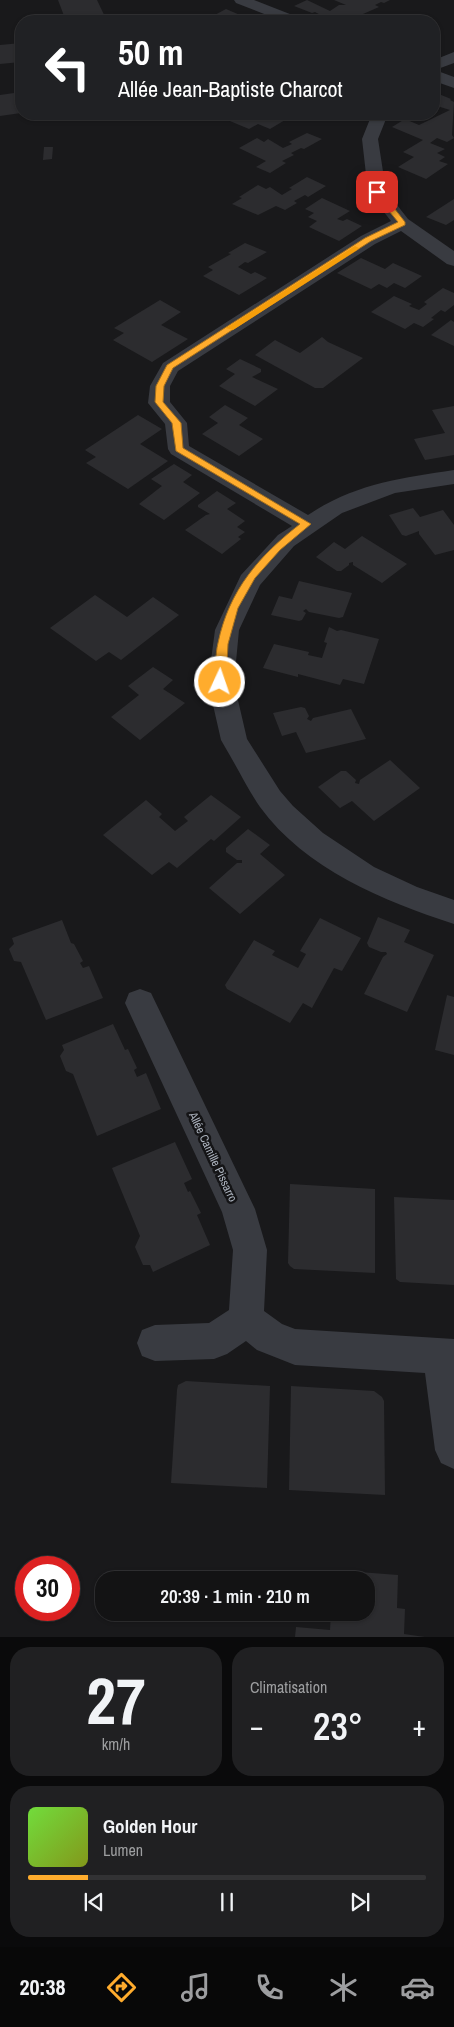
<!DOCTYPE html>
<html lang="fr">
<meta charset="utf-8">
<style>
:root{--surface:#131314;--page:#202022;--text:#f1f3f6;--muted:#9d9ea0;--line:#323234;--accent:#ffac2d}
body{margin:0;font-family:"Archivo Narrow",sans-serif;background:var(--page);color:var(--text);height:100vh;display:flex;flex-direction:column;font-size:19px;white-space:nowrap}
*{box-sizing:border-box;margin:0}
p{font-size:16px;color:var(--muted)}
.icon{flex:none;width:28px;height:28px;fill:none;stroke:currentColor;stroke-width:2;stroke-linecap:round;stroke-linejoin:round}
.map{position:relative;height:1637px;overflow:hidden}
.drawer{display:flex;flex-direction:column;gap:10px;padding:10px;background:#0a0a0b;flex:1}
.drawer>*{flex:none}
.hud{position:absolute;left:15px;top:15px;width:425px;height:105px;border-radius:20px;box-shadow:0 1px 4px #0004,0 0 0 1px var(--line);background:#202124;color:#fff;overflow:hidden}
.speed{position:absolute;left:15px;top:1556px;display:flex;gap:10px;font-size:25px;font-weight:700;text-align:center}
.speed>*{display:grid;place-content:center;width:65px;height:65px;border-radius:50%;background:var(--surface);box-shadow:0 1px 4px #0004,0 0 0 1px var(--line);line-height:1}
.speed .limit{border:8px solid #d22;background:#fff;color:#111}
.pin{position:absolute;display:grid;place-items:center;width:42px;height:42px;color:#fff;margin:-21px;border-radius:10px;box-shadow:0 2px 8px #0006}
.me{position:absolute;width:55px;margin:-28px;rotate:3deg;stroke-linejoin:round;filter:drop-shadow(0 0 4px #0008)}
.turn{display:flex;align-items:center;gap:18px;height:105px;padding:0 20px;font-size:22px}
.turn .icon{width:65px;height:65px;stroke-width:2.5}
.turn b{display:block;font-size:35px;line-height:42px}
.big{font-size:38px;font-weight:600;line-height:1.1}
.drawer .widget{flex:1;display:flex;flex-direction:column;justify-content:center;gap:8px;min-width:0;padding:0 18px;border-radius:20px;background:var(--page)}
.drawer .dial{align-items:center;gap:0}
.dial b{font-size:65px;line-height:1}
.song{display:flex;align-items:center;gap:15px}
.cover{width:60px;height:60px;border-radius:8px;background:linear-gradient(135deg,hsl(100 70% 55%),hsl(70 70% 35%))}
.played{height:5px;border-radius:2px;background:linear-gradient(90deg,var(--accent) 15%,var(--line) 15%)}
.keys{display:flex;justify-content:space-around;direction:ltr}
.heat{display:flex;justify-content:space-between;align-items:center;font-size:28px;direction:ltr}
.drawer .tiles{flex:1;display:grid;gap:10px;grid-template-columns:1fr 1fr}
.widget:last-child{grid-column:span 2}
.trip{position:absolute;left:95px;top:1571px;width:280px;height:50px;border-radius:20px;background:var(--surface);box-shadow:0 1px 4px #0004,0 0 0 1px var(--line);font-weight:600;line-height:50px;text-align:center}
.menu{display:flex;height:80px;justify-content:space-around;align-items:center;background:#080808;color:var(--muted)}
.menu .icon{width:35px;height:35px}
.menu .active{color:var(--accent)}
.menu b{font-size:22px;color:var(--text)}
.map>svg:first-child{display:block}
</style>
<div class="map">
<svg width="454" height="1637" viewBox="0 0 454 1637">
<rect width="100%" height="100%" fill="#19191b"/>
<g fill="#2c2c2f">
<polygon points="58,0 97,0 107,21 66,21"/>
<polygon points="307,0 330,11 339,5 346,5 334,0 390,0 384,3 381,2 375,5 379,7 347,21 339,19 332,21 315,12 312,13 294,6"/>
<polygon points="226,9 247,18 240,21 215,21 218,20 211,17"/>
<polygon points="21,43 21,62 0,64 0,45"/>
<polygon points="21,92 21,113 0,116 0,95"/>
<polygon points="434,92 451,99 450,100 454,102 452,135 454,138 447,142 437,138 430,143 445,149 437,153 445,157 439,161 448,164 426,179 398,167 414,157 403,152 423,140 392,127 405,119 419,125 450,110 434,105"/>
<polygon points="223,114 282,114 290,117 270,129 258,124 249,129 225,119 229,116"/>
<polygon points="307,133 322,139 304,149 301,148 291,153 294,155 282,161 286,163 270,173 256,167 266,161 239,148 257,138 264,142 268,139 283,148 292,144 289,142"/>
<polygon points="44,147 53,147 52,159 43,160"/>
<polygon points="307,177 326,186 308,197 305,195 294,201 297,203 285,210 276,206 258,215 232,204 242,198 239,197 258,185 266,189 270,187 282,195 292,189 289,188"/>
<polygon points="322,198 350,211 337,219 343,221 347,219 362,226 339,241 309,227 317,221 308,217 314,213 305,209"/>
<polygon points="454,199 454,220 446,225 426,217"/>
<polygon points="245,243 267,252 248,263 245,262 238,267 251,274 255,272 267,278 239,295 203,276 213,270 208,267 231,254 228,253"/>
<polygon points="361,258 385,269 393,263 422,276 405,288 394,283 387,288 379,284 371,289 337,273"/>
<polygon points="443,288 454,293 454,305 445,312 441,310 431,318 434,319 423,327 414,323 405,329 371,312 394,296 412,304 409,306 419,310 427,304 424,302"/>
<polygon points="160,300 181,312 161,325 188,339 152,362 113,340 124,333 114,328"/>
<polygon points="451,320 454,322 454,346 431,335"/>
<polygon points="322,337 328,342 363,358 323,388 315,388 255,355 275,340 300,353"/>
<polygon points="240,359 261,369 261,372 252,377 278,389 255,406 219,386 235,374 226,369"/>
<polygon points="225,405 248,418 239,425 263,439 239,456 202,434 218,423 209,417"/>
<polygon points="454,406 454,455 425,460 414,439 445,433 432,410"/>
<polygon points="138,415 162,429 140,444 168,461 128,489 86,463 96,457 85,450"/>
<polygon points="174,464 192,475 183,482 200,493 164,520 139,504 162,486 151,479"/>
<polygon points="217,491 236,503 227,509 245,521 237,527 245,532 238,537 241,539 222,554 185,530 206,515 210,514 198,507 198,505"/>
<polygon points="413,508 420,517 443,510 454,525 454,550 435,555 419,534 419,531 406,536 402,535 389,515"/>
<polygon points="362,536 407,564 382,583 353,565 353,562 349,563 349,565 341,571 337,571 316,557 334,542 345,549"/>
<polygon points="299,581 352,593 343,617 339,618 309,612 306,609 303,611 306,613 302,620 299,621 271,615 279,596 292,599"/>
<polygon points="95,595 127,617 153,597 179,615 121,660 109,652 96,661 50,628"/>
<polygon points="329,627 337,631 341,630 379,639 364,684 343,679 340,685 298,674 298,677 263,668 274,644 309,652 308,655 322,658 327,643 324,642"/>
<polygon points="153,667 173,680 163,689 185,703 140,740 111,717 139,695 128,686"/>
<polygon points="301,707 305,708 309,716 307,719 311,721 313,718 351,709 366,739 306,753 296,732 282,736 273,713"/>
<polygon points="390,760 420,788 374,821 352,801 340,808 318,787 341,771 346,771 356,780 355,783 359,784 360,780"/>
<polygon points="211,795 241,817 214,841 211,839 177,868 169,862 152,875 103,835 146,800 162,814 159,817 175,831 188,821 184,817"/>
<polygon points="248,829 270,845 260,854 285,875 240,914 209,888 237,863 242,863 242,860 237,860 226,852 226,848"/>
<polygon points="378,917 410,930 404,942 434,955 407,1012 364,994 383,957 387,954 386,952 381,952 369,947 367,943"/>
<polygon points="320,918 361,938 342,971 334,968 312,1008 303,1003 290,1023 227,989 225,985 254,940 275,951 272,955 298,968 306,954 300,951"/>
<polygon points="62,920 71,943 74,944 83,961 80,963 83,968 89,966 103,998 46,1020 21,962 14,961 9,949 14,944 12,938"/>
<polygon points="447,995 454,997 454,1055 435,1050"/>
<polygon points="113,1024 125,1050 128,1049 137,1068 134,1070 137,1077 146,1073 161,1109 97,1136 73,1074 66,1071 60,1056 64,1050 62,1045"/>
<polygon points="175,1142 192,1179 184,1183 188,1192 190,1191 201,1213 197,1215 210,1245 153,1272 150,1265 143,1265 135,1247 140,1236 112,1168"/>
<polygon points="290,1184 375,1189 375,1273 294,1269 290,1266 288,1263"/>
<polygon points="394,1197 454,1200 454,1285 400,1282 396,1279"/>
<polygon points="186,1381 270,1386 267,1488 171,1483 177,1390 178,1385"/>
<polygon points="291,1386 374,1391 382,1397 384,1401 385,1495 289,1490"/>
<polygon points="333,1570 398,1575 397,1608 405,1609 404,1634 425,1637 295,1637 296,1627 330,1630 331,1612 366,1612 366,1580 332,1580"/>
</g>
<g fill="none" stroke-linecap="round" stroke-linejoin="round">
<g fill="#393b41" fill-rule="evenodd">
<polygon points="234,0 254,0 300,18 303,21 282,21 236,3"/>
<polygon points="454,52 454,63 435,70 454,77 454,88 434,81 434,60"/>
<path d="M372 114H388L378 139 386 191 408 219 454 251V266L447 264 401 231 375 244 178 371 170 386V402L187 423 189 446 308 515C354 484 401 478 454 470V484L395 493 342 513 294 546 260 585 239 630 234 683 247 739 280 791 293 806 323 833 374 867 417 887 454 900V924C384 901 305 869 260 807 247 788 237 767 225 747L221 740 208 683 215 630 241 575 278 535 292 526 171 454 168 449 165 424 148 403 150 386 163 363 361 236 391 221 368 192 362 139Z"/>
<polygon points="140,989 151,993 255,1209 267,1250 264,1311 282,1324 295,1329 454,1339 454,1469 441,1463 435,1450 425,1373 295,1365 257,1350 246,1341 227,1354 214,1359 155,1361 142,1356 137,1343 142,1330 155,1325 209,1323 229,1310 233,1250 222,1212 125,1003 129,993"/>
</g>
</g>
<path fill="#ffac2d" stroke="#a6701d" d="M374 190H380L405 222V225L371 241 173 368 164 386 163 402 181 423 183 448 311 524 280 550 255 578 238 608 228 644 226 682 220 686 217 685 215 682C216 669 215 655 218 643 229 590 259 556 300 524L176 451 172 423 155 402 156 386 167 365 365 238 398 222 374 193Z"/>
<polygon fill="#f59e0b" points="355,246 359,248 357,250 233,330 226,328"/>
<g text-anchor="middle" stroke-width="5" stroke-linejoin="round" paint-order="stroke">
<g font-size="12" fill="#aab1bc" stroke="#141416">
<text transform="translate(213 1157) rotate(65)" y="4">Allée Camille Pissarro</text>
</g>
</g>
</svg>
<div class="speed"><div class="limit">30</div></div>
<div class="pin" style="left:377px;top:192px;background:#d93025"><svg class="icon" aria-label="arrive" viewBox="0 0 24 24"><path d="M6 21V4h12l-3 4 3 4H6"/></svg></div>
<svg class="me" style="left:220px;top:682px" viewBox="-20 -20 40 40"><circle r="17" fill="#ffac2d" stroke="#fff" stroke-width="3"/><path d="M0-11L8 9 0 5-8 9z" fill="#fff"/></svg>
<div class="trip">20:39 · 1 min · 210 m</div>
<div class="hud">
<div class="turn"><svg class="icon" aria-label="left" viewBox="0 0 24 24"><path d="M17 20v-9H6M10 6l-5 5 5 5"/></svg><div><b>50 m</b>Allée Jean-Baptiste Charcot</div></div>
</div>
</div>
<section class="drawer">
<div class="tiles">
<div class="widget dial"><b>27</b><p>km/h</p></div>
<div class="widget"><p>Climatisation</p>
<div class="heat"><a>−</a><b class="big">23°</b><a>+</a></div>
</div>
<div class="widget">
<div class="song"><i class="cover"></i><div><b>Golden Hour</b><p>Lumen</p></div></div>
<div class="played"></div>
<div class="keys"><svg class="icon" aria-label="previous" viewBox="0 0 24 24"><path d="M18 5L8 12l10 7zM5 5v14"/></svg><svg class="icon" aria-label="pause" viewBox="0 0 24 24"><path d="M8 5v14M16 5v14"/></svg><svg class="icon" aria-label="next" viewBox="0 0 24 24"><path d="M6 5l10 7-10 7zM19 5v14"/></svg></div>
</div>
</div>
</section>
<nav class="menu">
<b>20:38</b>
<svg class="icon active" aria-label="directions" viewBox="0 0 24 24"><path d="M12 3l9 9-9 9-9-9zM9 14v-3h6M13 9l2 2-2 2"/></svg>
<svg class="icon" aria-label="music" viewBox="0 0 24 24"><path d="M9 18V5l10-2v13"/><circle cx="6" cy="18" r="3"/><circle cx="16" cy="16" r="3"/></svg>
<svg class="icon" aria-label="phone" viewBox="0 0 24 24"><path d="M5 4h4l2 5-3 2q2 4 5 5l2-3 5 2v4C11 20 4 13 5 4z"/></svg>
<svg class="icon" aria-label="climate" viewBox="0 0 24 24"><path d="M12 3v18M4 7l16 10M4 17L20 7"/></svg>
<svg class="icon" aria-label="car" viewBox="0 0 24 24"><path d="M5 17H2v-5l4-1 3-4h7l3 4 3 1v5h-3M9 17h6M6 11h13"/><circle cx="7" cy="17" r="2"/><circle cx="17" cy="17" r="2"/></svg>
</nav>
